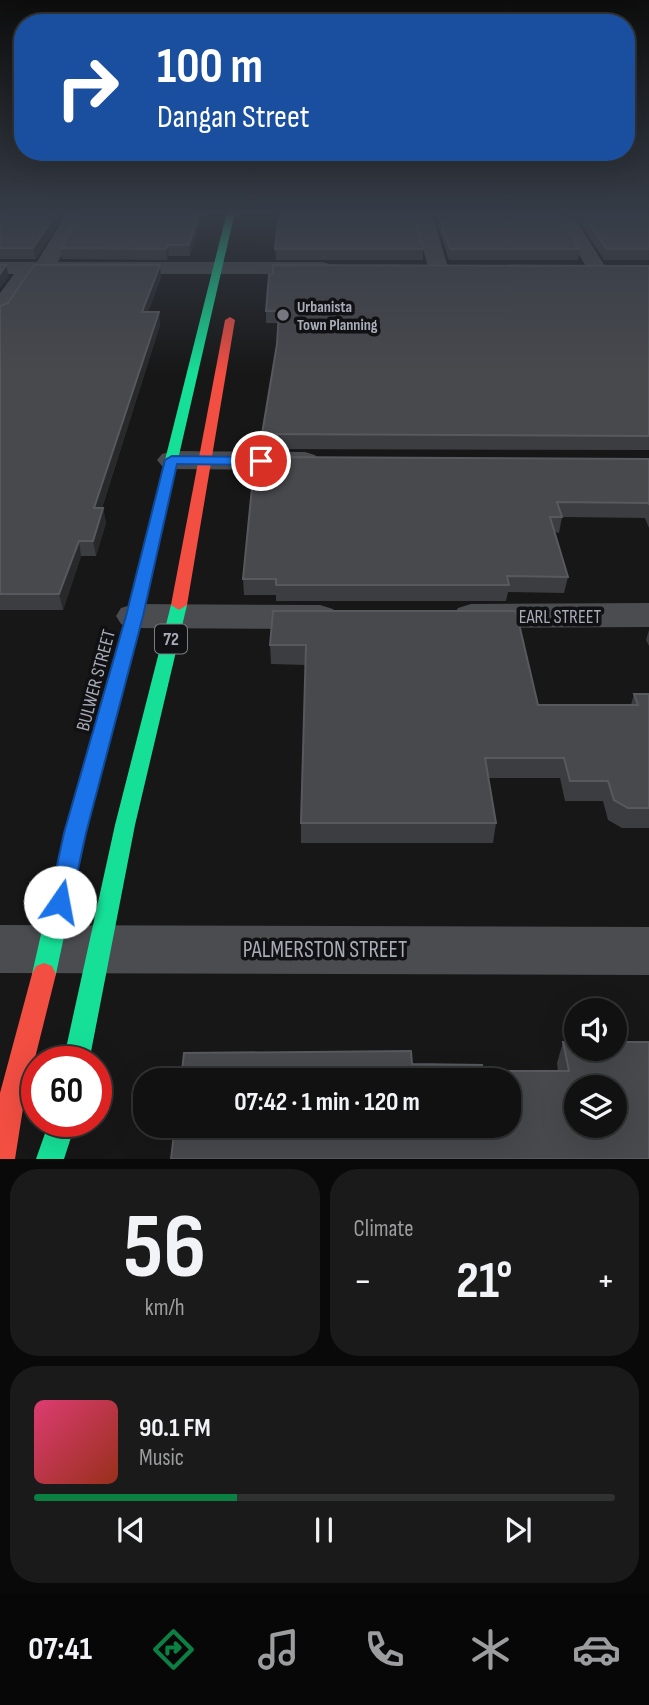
<!DOCTYPE html>
<meta charset="utf-8">
<style>
:root{--surface:#111;--page:#1a1a1a;--text:#f1f3f6;--muted:#9c9d9f;--line:#303131;--accent:#0b8043}
body{margin:0;font-family:"Sofia Sans Condensed",sans-serif;background:var(--page);color:var(--text);height:100vh;display:flex;flex-direction:column;font-size:26px;white-space:nowrap}
*{box-sizing:border-box;margin:0}
p{font-size:23px;color:var(--muted)}
.icon{flex:none;width:38px;height:38px;fill:none;stroke:currentColor;stroke-width:2;stroke-linecap:round;stroke-linejoin:round}
.map{position:relative;height:1159px;overflow:hidden}
.details{display:flex;flex-direction:column;gap:10px;padding:10px;background:#090909;flex:1}
.details>*{flex:none}
.guide{position:absolute;left:14px;top:14px;width:621px;height:147px;border-radius:28px;box-shadow:0 7px 28px #0002,0 0 0 2px var(--line);background:#1a4fa0;color:#fff;overflow:hidden}
.tools{position:absolute;left:564px;top:998px;display:grid;gap:14px}
.tools a{display:grid;place-items:center;width:63px;height:63px;border-radius:50%;background:var(--surface);box-shadow:0 7px 28px #0002,0 0 0 2px var(--line);font-size:35px}
.speed{position:absolute;left:21px;top:1046px;display:flex;gap:14px;font-size:35px;font-weight:700;text-align:center}
.speed>*{display:grid;place-content:center;width:91px;height:91px;border-radius:50%;background:var(--surface);box-shadow:0 7px 28px #0002,0 0 0 2px var(--line);line-height:1}
.speed .limit{border:10px solid #d22;background:#fff;color:#111}
.pin{position:absolute;display:grid;place-items:center;width:60px;height:60px;color:#fff;margin:-30px;border:4px solid #fff;border-radius:50%;box-shadow:0 2px 7px #0007}
.me{position:absolute;width:77px;margin:-38px;rotate:12deg;stroke-linejoin:round;filter:drop-shadow(0 0 5px #0008)}
.turn{display:flex;align-items:center;gap:24px;height:147px;padding:0 28px;font-size:32px}
.turn .icon{width:91px;height:91px;stroke-width:2.5}
.turn b{display:block;font-size:49px;line-height:60px}
.big{font-size:52px;font-weight:700;line-height:1.1}
.details .card{flex:1;display:flex;flex-direction:column;justify-content:center;gap:10px;min-width:0;padding:0 24px;border-radius:28px;background:var(--page)}
.details .dial{align-items:center;gap:0}
.dial b{font-size:91px;line-height:1}
.song{display:flex;align-items:center;gap:21px}
.cover{width:84px;height:84px;border-radius:10px;background:linear-gradient(135deg,hsl(340 70% 55%),hsl(10 70% 35%))}
.played{height:7px;border-radius:4px;background:linear-gradient(90deg,var(--accent) 35%,var(--line) 35%)}
.keys{display:flex;justify-content:space-around;direction:ltr}
.heat{display:flex;justify-content:space-between;align-items:center;font-size:38px;direction:ltr}
.details .tiles{flex:1;display:grid;gap:10px;grid-template-columns:1fr 1fr}
.card:last-child{grid-column:span 2}
.trip{position:absolute;left:133px;top:1068px;width:388px;height:70px;border-radius:28px;background:var(--surface);box-shadow:0 7px 28px #0002,0 0 0 2px var(--line);font-weight:700;line-height:70px;text-align:center}
.tabs{display:flex;height:112px;justify-content:space-around;align-items:center;background:#070707;color:var(--muted)}
.tabs .icon{width:49px;height:49px}
.tabs .active{color:var(--accent)}
.tabs b{font-size:32px;color:var(--text)}
.map>svg:first-child{display:block}
</style>
<div class="map">
<svg width="649" height="1159" viewBox="0 0 649 1159">
<rect width="100%" height="100%" fill="#171717"/>
<g fill="none" stroke-linecap="round" stroke-linejoin="round">
<g fill="#4b4c50" fill-rule="evenodd">
<polygon points="67,212 85,212 58,262 322,262 329,264 332,268 329,272 322,274 35,274 8,314 0,316 0,293 14,274 0,274 0,262 37,262"/>
<polygon points="414,212 432,212 448,268 445,272 431,272 428,268"/>
<polygon points="553,212 571,212 607,269 604,273 590,273"/>
<polygon points="172,451 305,452 315,455 320,461 315,467 305,470 172,469 162,466 157,460 162,454"/>
<polygon points="649,603 649,627 471,628 458,624 453,616 458,608 471,604"/>
<polygon points="134,604 320,605 333,609 338,617 333,625 320,629 134,628 121,624 116,616 121,608"/>
<polygon points="0,925 649,927 649,975 0,973"/>
</g>
<g fill="#16e098" fill-rule="evenodd">
<polygon points="227,212 235,212 142,616 86,833 56,974 52,982 44,985 36,982 32,974 64,833 126,616"/>
<polygon points="179,600 187,605 135,825 89,1062 63,1062 115,825 171,605"/>
<polygon points="49,1122 76,1122 64,1159 36,1159"/>
</g>
<g fill="#f24e42" fill-rule="evenodd">
<polygon points="230,317 235,320 187,605 179,610 171,605 225,320"/>
<polygon points="44,963 52,966 56,974 24,1102 15,1159 0,1159 0,1093 32,974 36,966"/>
</g>
</g>
<g fill="#3c3d40">
<polygon points="0,212 65,212 36,259 0,259"/>
<polygon points="80,212 203,212 190,256 169,256 167,260 62,259 61,248"/>
<polygon points="433,212 558,212 580,249 578,260 449,260"/>
<polygon points="573,212 649,212 649,260 604,260"/>
<polygon points="275,249 423,249 423,260 276,260"/>
<polygon points="649,266 649,450 262,449 262,434 277,344 278,323 266,323 266,311"/>
<polygon points="161,277 148,312 160,325 102,508 103,508 106,523 96,556 81,556 63,610 0,610 0,306"/>
<polygon points="649,459 649,528 645,518 562,517 559,533 555,532 568,577 564,593 508,592 506,601 276,601 276,595 244,595 243,579"/>
<polygon points="273,611 538,705 631,705 634,694 649,694 649,828 622,828 608,820 603,801 565,801 560,778 488,778 496,823 493,843 301,843 301,823 306,665 271,664 270,645"/>
<polygon points="649,630 649,646 646,640"/>
<polygon points="563,1042 649,1159 412,1064 483,1071 558,1071 557,1063"/>
</g>
<g fill="#28292a">
<polygon points="57,212 65,212 36,259 33,248"/>
<polygon points="199,212 203,212 190,256 189,245"/>
<polygon points="168,245 169,256 167,260 166,249"/>
<polygon points="6,265 9,277 0,289 0,274"/>
<polygon points="160,265 161,277 144,324 142,312"/>
<polygon points="159,312 160,325 97,523 94,508"/>
<polygon points="103,508 106,523 96,556 93,541"/>
<polygon points="79,541 81,556 63,610 59,594"/>
</g>
<g fill="#48494d" stroke="#57595e" stroke-width="2" fill-rule="evenodd">
<polygon points="0,212 57,212 33,248 0,248"/>
<polygon points="80,212 199,212 189,245 168,245 166,249 61,248"/>
<polygon points="279,212 414,212 423,249 275,249"/>
<polygon points="437,212 558,212 580,249 450,249"/>
<polygon points="581,212 649,212 649,249 607,249"/>
<polygon points="0,265 6,265 0,274"/>
<polygon points="34,265 160,265 142,312 159,312 94,508 103,508 93,541 79,541 59,594 0,594 0,306 8,303"/>
<polygon points="273,265 649,266 649,436 262,434 277,344 279,311 266,311 269,275 273,274"/>
<polygon points="258,457 649,459 649,504 648,503 557,502 562,517 550,517 568,577 507,576 509,585 276,585 276,579 243,579 254,467 257,467"/>
<polygon points="273,611 516,611 538,705 638,705 634,694 649,694 649,808 628,808 614,800 608,781 570,781 564,758 485,758 496,823 301,823 306,645 270,645"/>
<path d="M563 1042H576V1048H614V1042H649V1159H171L175 1125H509V1080H181L184 1053 411 1051 412 1064 482 1065 483 1071H569ZM576 1087H614V1125H576Z"/>
</g>
<linearGradient id="sky" x2="0" y2="1"><stop stop-color="#0d0d0d"/><stop offset="0.57" stop-color="#363c47"/><stop offset="1" stop-color="#363c47" stop-opacity="0"/></linearGradient>
<rect width="649" height="374" fill="url(#sky)"/>
<polygon fill="#1a73e8" stroke="#114b97" stroke-width="2" points="172,456 261,457 268,461 261,465 177,464 143,616 86,833 71,902 68,909 60,912 52,909 49,902 64,833 126,616 165,460"/>
<circle fill="#757880" stroke="#111113" stroke-width="2.5" cx="283" cy="315" r="7"/>
<g text-anchor="middle" stroke-width="7" stroke-linejoin="round" paint-order="stroke">
<g font-size="16" font-weight="bold" fill="#a8acb8" stroke="#111113" text-anchor="start">
<text x="297" y="312">Urbanista<tspan x="297" dy="18">Town Planning</tspan></text>
</g>
<rect fill="#111113" stroke="#7b7e86" stroke-width="2" x="155" y="624.5" width="32" height="29" rx="5"/>
<g font-size="18" font-weight="bold" fill="#a8acb8">
<text x="171" y="645">72</text>
</g>
<g font-size="19" fill="#a8acb8" stroke="#111113">
<text x="560" y="623">EARL STREET</text>
<text transform="translate(95 680) rotate(-75)" y="7">BULWER STREET</text>
</g>
<g font-size="23" fill="#a8acb8" stroke="#111113">
<text x="325" y="957">PALMERSTON STREET</text>
</g>
</g>
</svg>
<div class="tools">
<a><svg class="icon" aria-label="sound" viewBox="0 0 24 24"><path d="M4 9h4l5-4v14l-5-4H4zM17 9q2 3 0 6"/></svg></a>
<a><svg class="icon" aria-label="layers" viewBox="0 0 24 24"><path d="M12 4l9 5-9 5-9-5zM3 14l9 5 9-5"/></svg></a>
</div>
<div class="speed"><div class="limit">60</div></div>
<div class="pin" style="left:261px;top:461px;background:#d93025"><svg class="icon" aria-label="arrive" viewBox="0 0 24 24"><path d="M6 21V4h12l-3 4 3 4H6"/></svg></div>
<svg class="me" style="left:60px;top:902px" viewBox="-20 -20 40 40"><circle r="19" fill="#fff"/><path d="M0-13L10 11 0 6-10 11z" fill="#1a73e8"/></svg>
<div class="trip">07:42 · 1 min · 120 m</div>
<div class="guide">
<div class="turn"><svg class="icon" aria-label="right" viewBox="0 0 24 24"><path d="M7 20v-9h11M14 6l5 5-5 5"/></svg><div><b>100 m</b>Dangan Street</div></div>
</div>
</div>
<section class="details">
<div class="tiles">
<div class="card dial"><b>56</b><p>km/h</p></div>
<div class="card"><p>Climate</p>
<div class="heat"><a>−</a><b class="big">21°</b><a>+</a></div>
</div>
<div class="card">
<div class="song"><i class="cover"></i><div><b>90.1 FM</b><p>Music</p></div></div>
<div class="played"></div>
<div class="keys"><svg class="icon" aria-label="previous" viewBox="0 0 24 24"><path d="M18 5L8 12l10 7zM5 5v14"/></svg><svg class="icon" aria-label="pause" viewBox="0 0 24 24"><path d="M8 5v14M16 5v14"/></svg><svg class="icon" aria-label="next" viewBox="0 0 24 24"><path d="M6 5l10 7-10 7zM19 5v14"/></svg></div>
</div>
</div>
</section>
<nav class="tabs">
<b>07:41</b>
<svg class="icon active" aria-label="directions" viewBox="0 0 24 24"><path d="M12 3l9 9-9 9-9-9zM9 14v-3h6M13 9l2 2-2 2"/></svg>
<svg class="icon" aria-label="music" viewBox="0 0 24 24"><path d="M9 18V5l10-2v13"/><circle cx="6" cy="18" r="3"/><circle cx="16" cy="16" r="3"/></svg>
<svg class="icon" aria-label="phone" viewBox="0 0 24 24"><path d="M5 4h4l2 5-3 2q2 4 5 5l2-3 5 2v4C11 20 4 13 5 4z"/></svg>
<svg class="icon" aria-label="climate" viewBox="0 0 24 24"><path d="M12 3v18M4 7l16 10M4 17L20 7"/></svg>
<svg class="icon" aria-label="car" viewBox="0 0 24 24"><path d="M5 17H2v-5l4-1 3-4h7l3 4 3 1v5h-3M9 17h6M6 11h13"/><circle cx="7" cy="17" r="2"/><circle cx="17" cy="17" r="2"/></svg>
</nav>
